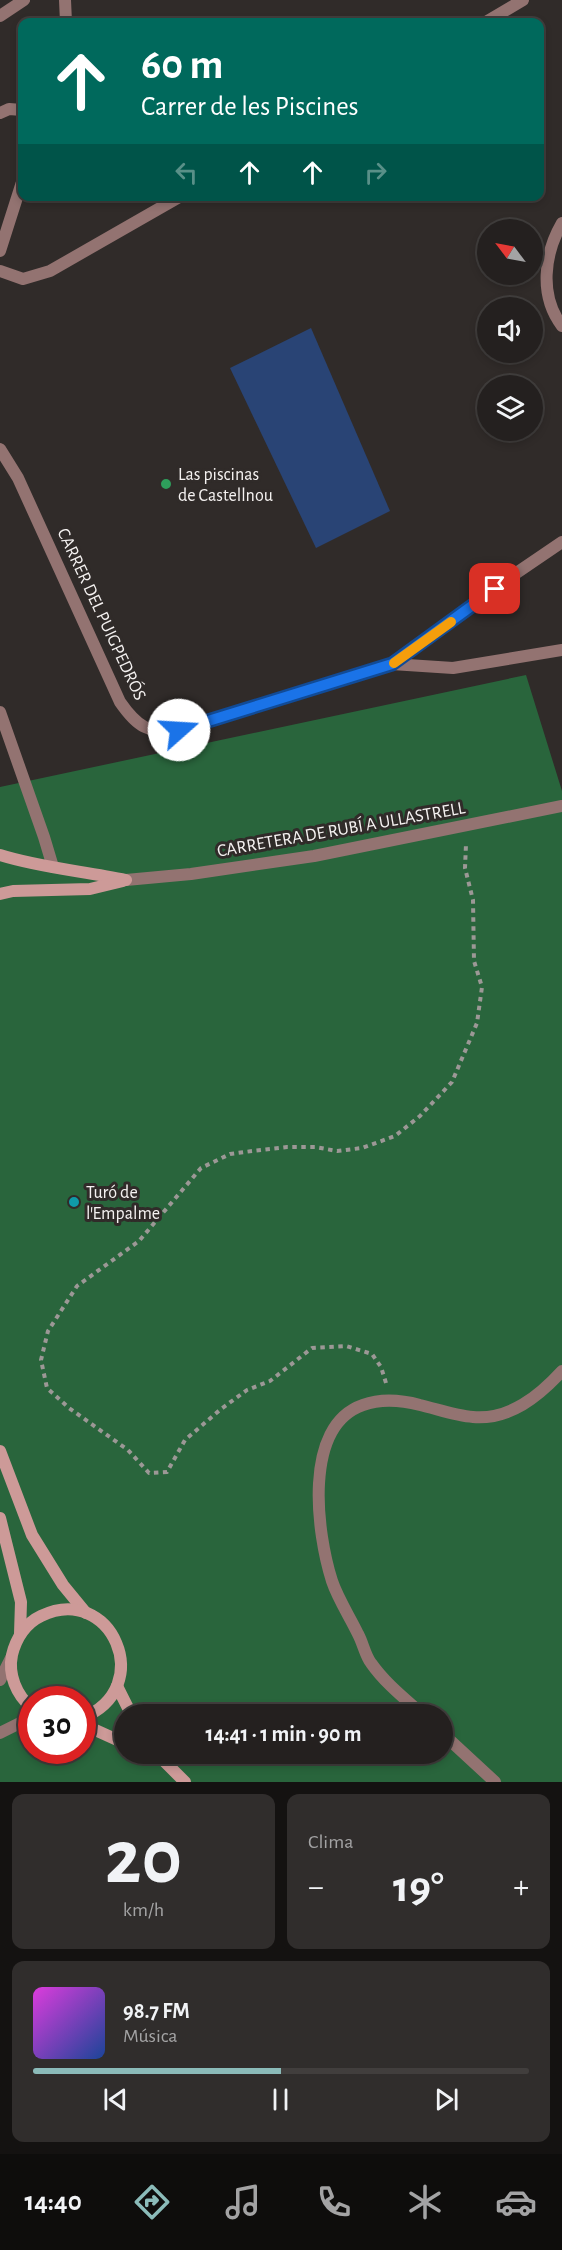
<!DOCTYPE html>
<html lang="es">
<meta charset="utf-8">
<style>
:root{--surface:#24201f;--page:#302d2c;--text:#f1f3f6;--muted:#a3a3a4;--line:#413e3d;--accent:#8bbbb9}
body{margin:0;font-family:"Alegreya Sans",sans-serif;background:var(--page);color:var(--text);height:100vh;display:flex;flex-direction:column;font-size:22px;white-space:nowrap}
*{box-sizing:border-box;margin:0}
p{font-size:20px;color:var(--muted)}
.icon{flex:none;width:33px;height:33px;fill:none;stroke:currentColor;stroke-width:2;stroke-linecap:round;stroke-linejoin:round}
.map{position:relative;height:1782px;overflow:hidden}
.side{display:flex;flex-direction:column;gap:12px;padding:12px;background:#141211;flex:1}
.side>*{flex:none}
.banner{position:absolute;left:18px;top:18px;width:526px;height:183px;border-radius:12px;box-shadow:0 3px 9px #0003,0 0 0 2px var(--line);background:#00695c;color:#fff;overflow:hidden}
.needle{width:39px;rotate:302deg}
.controls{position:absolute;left:477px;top:219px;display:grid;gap:12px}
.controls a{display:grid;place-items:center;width:66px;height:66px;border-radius:50%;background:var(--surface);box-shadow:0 3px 9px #0003,0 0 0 2px var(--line);font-size:30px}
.speed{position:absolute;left:18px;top:1686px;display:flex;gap:12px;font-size:30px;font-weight:700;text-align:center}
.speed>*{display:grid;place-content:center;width:78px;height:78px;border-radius:50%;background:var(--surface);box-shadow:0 3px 9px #0003,0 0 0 2px var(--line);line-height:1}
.speed .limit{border:9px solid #d22;background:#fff;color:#111}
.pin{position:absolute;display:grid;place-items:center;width:51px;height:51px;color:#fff;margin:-26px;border-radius:12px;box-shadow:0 3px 9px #0006}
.me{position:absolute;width:66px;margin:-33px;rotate:71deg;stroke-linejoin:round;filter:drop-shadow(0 0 4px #0008)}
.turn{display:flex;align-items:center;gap:21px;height:126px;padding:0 24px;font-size:27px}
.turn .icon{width:78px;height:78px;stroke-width:2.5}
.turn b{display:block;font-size:42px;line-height:51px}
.lanes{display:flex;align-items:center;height:57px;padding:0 24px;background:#0003;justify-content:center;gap:30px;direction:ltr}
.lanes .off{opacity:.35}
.big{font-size:45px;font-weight:700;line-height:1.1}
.side .tile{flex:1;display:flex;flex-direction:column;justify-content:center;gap:9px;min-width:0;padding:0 21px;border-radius:12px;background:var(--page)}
.side .dial{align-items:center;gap:0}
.dial b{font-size:78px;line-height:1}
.song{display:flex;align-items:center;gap:18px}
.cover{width:72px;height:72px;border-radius:9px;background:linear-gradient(135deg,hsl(300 70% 55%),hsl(220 70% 35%))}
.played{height:6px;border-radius:3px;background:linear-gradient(90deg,var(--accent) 50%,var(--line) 50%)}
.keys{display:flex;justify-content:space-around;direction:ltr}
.heat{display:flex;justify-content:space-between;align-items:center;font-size:33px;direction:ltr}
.side .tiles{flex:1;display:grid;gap:12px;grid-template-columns:1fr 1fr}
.tile:last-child{grid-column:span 2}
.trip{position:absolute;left:114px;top:1704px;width:339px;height:60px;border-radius:30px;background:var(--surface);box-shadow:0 3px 9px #0003,0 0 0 2px var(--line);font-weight:700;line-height:60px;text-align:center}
.tab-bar{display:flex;height:96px;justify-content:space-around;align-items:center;background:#0e0d0c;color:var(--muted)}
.tab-bar .icon{width:42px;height:42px}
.tab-bar .active{color:var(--accent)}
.tab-bar b{font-size:27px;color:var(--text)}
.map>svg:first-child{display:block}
</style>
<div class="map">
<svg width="562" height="1782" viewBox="0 0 562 1782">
<rect width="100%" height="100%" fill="#302b29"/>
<path fill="#29653c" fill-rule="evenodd" d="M526 675 562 791V1782H0V787ZM32 1700H82V1750H32ZM124 1714H442V1754H124Z"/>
<polygon fill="#294475" points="311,328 390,511 316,548 230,368"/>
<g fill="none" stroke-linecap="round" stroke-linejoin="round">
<polyline stroke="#9c9896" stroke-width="4" stroke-dasharray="4.5 4.5" stroke-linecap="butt" points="386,1383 381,1367 372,1354 346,1346 312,1348 270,1381 247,1390 221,1409 185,1440 167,1472 149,1473 128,1450 69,1408 47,1388 41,1360 48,1331 77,1286 139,1241 201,1168 230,1154 252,1151 287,1147 315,1147 337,1151 362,1148 395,1136 420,1116 452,1082 477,1023 482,987 474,961 473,900 465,868 466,844"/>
<g stroke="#937371" stroke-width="12">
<polyline points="65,0 66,22"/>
<polyline points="0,16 24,0"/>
<polyline points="486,22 523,0"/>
<polyline points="0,113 9,109 22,110"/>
<path d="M562 223C544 254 539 296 562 326"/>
<polyline points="0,251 22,182"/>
<polyline points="0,271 23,279 50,271 181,196"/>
<path d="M0 449 18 478 120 702C138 728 148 733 179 730L392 664 453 668 562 650"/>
<polyline points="392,664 512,576 562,542"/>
<polyline points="0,712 44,837 53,867"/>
<polyline points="126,880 191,874 314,856 562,806"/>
<path d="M422 1714C404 1698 385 1683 371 1663 365 1655 363 1643 358 1634 350 1617 338 1599 332 1581 317 1534 302 1426 363 1405 382 1398 401 1400 420 1405 437 1409 456 1416 473 1417 510 1420 539 1396 562 1371"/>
<polyline points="442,1733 495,1782"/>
</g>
<g stroke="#937371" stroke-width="12">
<polyline points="0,1680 11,1658"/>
<polyline points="0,1733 32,1717"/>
</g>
<g stroke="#cd9a98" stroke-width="12">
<path d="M0 855C41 868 84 871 126 880"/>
<polyline points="0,894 13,891 90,889 123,881"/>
<polyline points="0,1451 32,1535 63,1585 86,1613"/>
<polyline points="0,1518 21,1602 20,1634"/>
<polyline points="117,1686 131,1714"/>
<path d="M32 1708C16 1695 8 1674 12 1655 16 1638 26 1623 41 1616 111 1582 158 1688 82 1718"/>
<polyline points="82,1724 124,1743"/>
<polyline points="157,1754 185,1782"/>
</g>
</g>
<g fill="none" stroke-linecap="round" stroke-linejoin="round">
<defs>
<polyline id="route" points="179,730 392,664 495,589"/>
</defs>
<use href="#route" stroke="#114b97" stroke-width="15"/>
<use href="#route" stroke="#1a73e8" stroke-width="10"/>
<polyline stroke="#f59e0b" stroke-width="10" points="394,663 451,622"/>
</g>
<circle fill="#2e9e5b" stroke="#302b29" stroke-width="2" cx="166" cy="484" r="6"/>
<circle fill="#0f9aa8" stroke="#302b29" stroke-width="2" cx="74" cy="1202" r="6"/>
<g text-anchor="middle" stroke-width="6" stroke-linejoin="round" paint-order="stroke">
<g font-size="18" fill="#f5f2f1" stroke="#302b29" text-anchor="start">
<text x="178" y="480">Las piscinas<tspan x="178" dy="21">de Castellnou</tspan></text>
<text x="86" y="1198">Turó de<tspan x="86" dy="21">l'Empalme</tspan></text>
</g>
<g font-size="18" fill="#f5f2f1" stroke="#302b29">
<text transform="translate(102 614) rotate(65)" y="6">CARRER DEL PUIGPEDRÓS</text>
<text transform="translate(341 829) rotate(-10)" y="6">CARRETERA DE RUBÍ A ULLASTRELL</text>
</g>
</g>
</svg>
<div class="controls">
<a><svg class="needle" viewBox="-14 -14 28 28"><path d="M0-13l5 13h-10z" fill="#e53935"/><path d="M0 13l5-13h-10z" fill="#a3a3a4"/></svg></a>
<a><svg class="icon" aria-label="sound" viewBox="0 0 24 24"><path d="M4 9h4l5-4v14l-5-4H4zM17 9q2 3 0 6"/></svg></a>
<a><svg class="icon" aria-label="layers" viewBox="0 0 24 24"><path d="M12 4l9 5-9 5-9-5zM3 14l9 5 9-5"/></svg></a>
</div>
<div class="speed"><div class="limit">30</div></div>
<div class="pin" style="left:495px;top:589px;background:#d93025"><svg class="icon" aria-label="arrive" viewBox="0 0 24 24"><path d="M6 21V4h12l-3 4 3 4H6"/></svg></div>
<svg class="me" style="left:179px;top:730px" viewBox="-20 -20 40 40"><circle r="19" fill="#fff"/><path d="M0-13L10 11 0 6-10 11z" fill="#1a73e8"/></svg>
<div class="trip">14:41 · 1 min · 90 m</div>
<div class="banner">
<div class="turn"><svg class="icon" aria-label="ahead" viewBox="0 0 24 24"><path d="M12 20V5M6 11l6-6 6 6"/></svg><div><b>60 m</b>Carrer de les Piscines</div></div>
<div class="lanes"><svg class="icon off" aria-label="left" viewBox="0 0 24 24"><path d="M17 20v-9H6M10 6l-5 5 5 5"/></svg><svg class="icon" aria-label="ahead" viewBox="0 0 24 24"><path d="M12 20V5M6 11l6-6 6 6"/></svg><svg class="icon" aria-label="ahead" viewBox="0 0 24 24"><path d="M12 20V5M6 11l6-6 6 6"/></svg><svg class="icon off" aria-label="right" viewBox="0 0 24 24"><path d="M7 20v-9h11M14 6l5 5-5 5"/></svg></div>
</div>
</div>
<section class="side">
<div class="tiles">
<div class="tile dial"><b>20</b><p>km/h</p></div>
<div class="tile"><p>Clima</p>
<div class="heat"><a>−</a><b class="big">19°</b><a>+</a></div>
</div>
<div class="tile">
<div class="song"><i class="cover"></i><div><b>98.7 FM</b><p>Música</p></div></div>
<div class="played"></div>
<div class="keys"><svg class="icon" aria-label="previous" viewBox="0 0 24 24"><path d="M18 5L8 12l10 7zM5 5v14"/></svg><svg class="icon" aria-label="pause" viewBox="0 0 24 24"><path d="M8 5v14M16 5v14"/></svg><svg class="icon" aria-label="next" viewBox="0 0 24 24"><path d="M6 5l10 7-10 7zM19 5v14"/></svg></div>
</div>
</div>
</section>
<nav class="tab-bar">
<b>14:40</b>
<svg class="icon active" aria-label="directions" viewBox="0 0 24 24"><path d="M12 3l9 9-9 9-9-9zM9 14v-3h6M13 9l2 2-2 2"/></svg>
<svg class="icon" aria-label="music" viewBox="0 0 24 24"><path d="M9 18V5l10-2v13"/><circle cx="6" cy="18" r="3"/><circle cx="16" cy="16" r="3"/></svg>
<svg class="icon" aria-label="phone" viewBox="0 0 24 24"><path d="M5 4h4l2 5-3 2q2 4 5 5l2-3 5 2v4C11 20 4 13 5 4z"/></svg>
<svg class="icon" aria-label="climate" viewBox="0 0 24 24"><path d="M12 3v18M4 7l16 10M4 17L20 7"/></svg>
<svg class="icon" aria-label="car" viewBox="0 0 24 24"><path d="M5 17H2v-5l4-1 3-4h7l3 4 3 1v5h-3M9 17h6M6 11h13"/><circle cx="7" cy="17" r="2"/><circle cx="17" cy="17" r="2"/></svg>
</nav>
